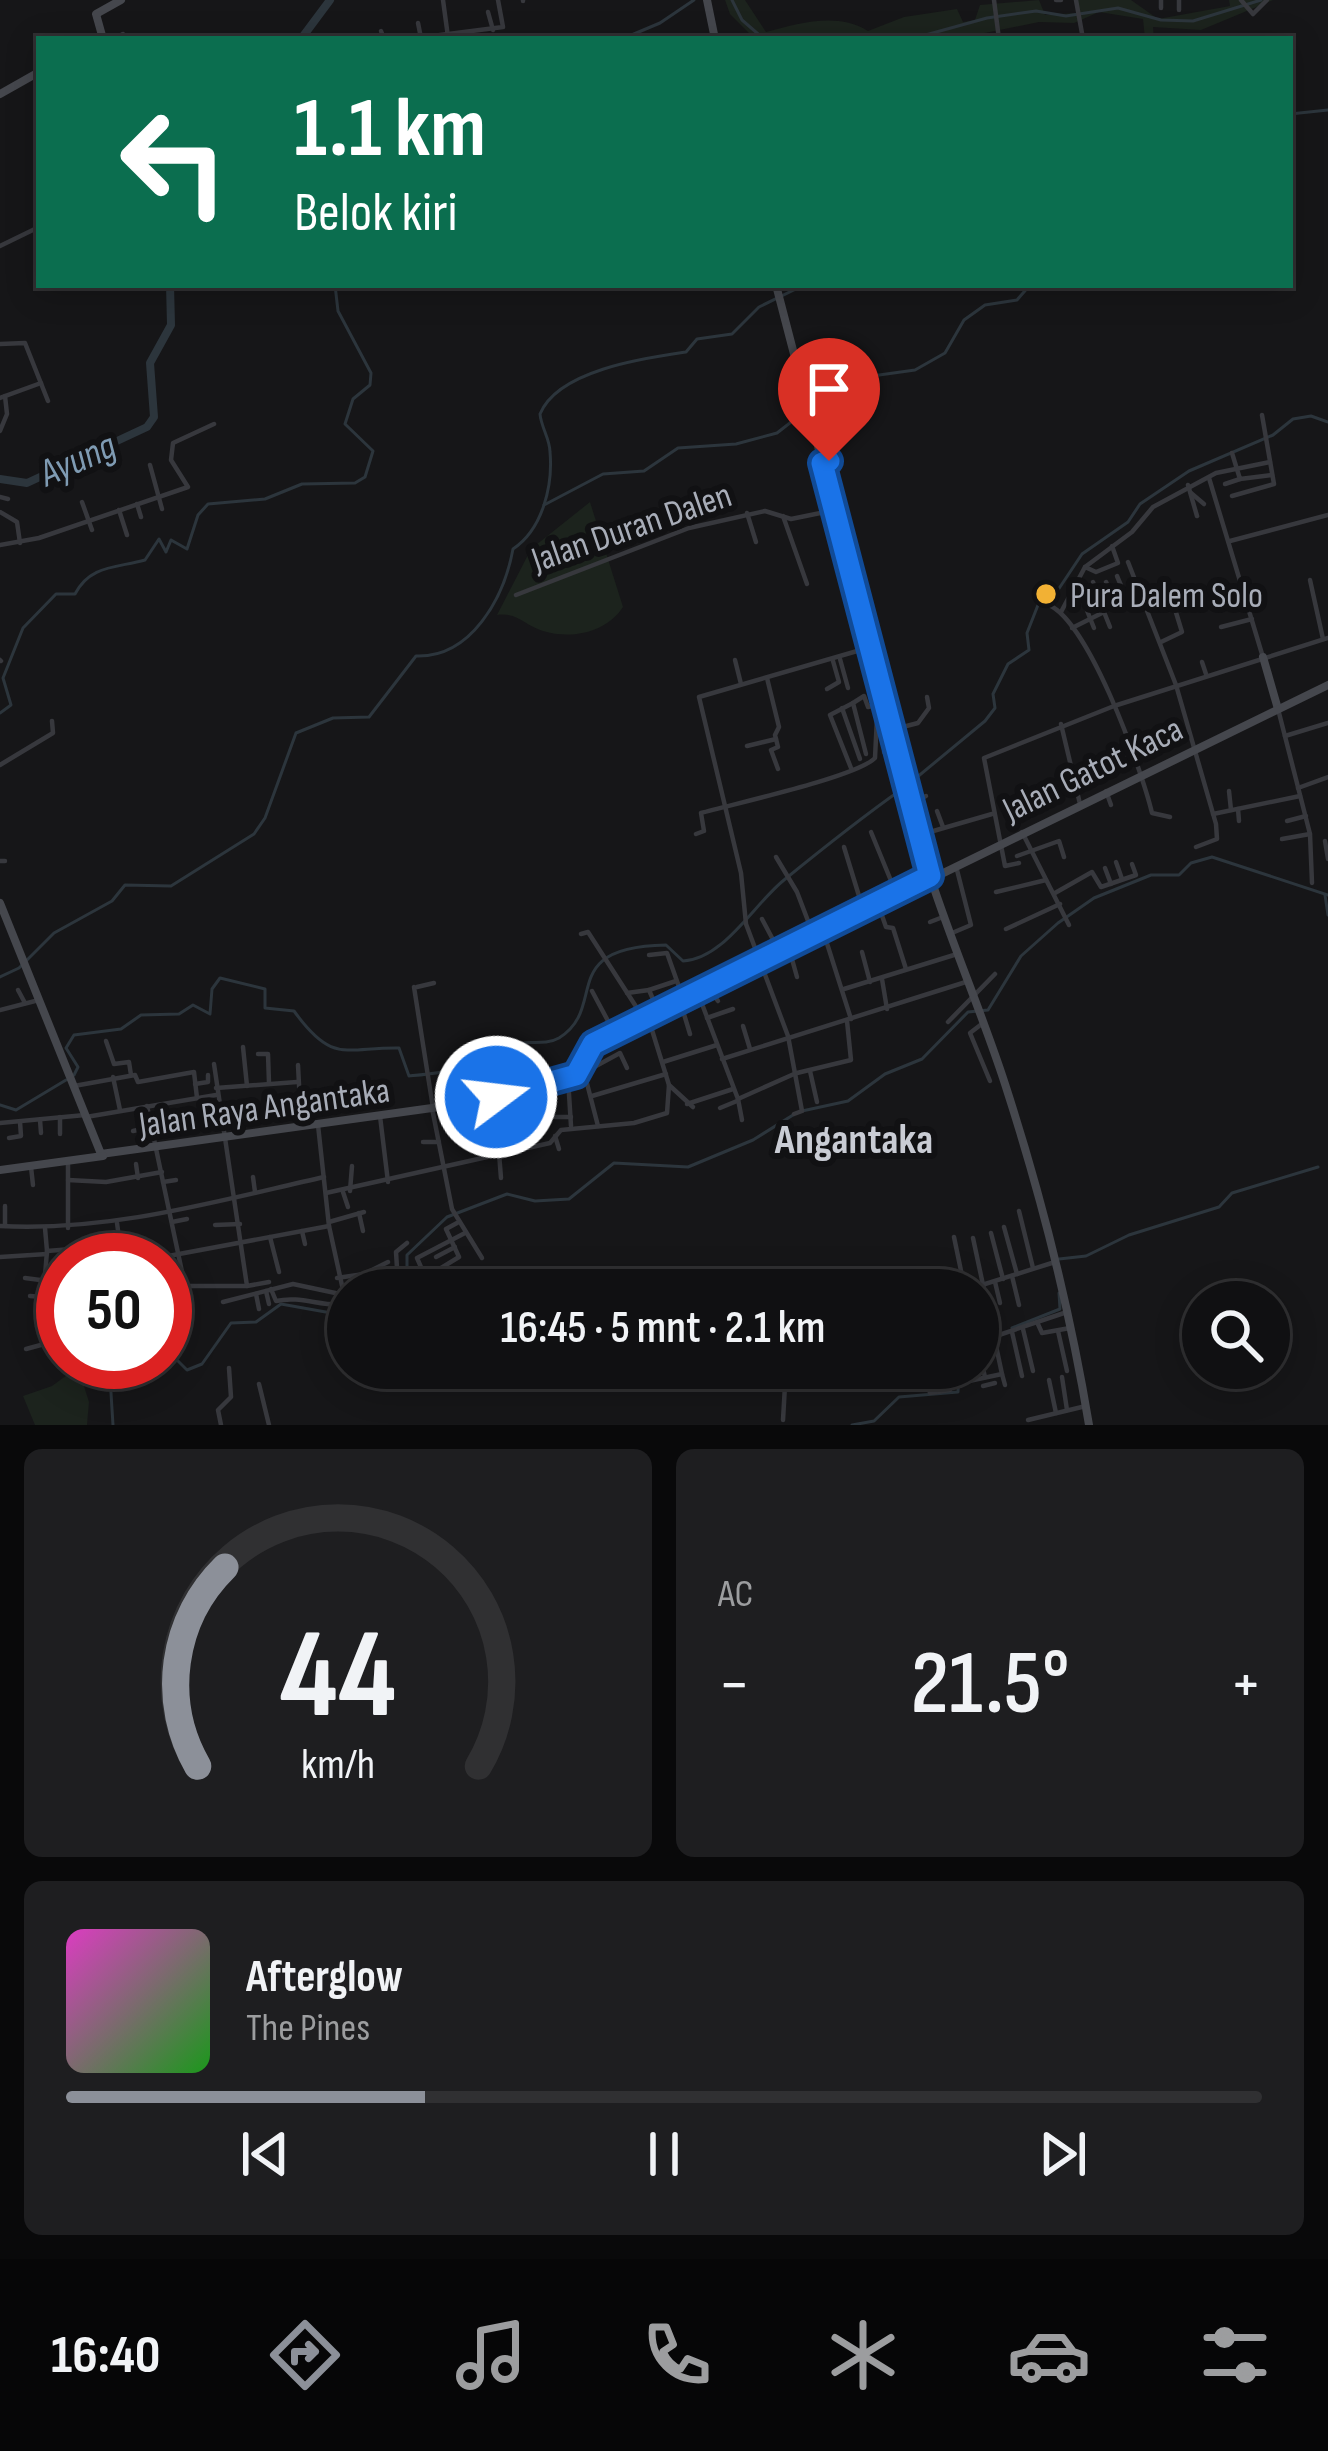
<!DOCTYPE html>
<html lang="id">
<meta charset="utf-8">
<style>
:root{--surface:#101012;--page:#1e1e20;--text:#f1f3f6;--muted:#9c9d9f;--line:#303032;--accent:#8c9099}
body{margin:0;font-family:"Sofia Sans Condensed",sans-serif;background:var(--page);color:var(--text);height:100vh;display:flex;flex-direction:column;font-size:45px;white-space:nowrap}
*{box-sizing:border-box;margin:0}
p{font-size:39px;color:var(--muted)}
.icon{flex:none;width:66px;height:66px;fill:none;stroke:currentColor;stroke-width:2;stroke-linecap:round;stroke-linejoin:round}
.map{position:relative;height:1425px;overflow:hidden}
.panel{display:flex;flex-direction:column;gap:24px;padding:24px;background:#09090a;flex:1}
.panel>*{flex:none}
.guide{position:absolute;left:36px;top:36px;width:1257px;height:252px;border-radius:0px;box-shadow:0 6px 30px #0003,0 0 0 3px var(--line);background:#0b6e4f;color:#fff;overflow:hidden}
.controls{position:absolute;left:1182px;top:1281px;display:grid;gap:24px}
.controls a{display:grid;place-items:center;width:108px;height:108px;border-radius:50%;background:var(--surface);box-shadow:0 6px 30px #0003,0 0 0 3px var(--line);font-size:60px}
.speed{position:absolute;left:36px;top:1233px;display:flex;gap:24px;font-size:60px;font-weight:700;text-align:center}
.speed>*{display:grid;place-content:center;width:156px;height:156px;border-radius:50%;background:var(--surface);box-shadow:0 6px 30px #0003,0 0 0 3px var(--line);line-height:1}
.speed .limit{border:18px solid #d22;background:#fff;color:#111}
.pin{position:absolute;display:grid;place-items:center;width:102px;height:102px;color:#fff;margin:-123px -51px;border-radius:50% 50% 50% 0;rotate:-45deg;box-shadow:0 0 12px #0007}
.pin .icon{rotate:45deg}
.me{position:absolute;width:132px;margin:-66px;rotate:75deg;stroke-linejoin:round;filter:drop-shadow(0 0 9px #0008)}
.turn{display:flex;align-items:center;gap:42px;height:252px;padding:0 60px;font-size:54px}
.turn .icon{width:156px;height:156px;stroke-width:2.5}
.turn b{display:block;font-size:84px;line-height:102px}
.big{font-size:90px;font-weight:600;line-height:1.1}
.panel .widget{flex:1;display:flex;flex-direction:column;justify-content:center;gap:18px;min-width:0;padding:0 42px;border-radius:18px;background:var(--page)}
.panel .dial{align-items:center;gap:0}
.dial svg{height:312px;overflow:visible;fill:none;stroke:var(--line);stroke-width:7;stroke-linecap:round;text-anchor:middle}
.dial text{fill:var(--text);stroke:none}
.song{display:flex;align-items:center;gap:36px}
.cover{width:144px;height:144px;border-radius:18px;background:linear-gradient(135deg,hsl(310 70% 55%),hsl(120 70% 35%))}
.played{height:12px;border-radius:6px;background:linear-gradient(90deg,var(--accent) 30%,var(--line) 30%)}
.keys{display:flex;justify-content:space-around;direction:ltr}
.heat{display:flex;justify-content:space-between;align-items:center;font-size:66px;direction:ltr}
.panel .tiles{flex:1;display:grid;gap:24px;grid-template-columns:1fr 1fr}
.widget:last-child{grid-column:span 2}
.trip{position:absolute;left:327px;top:1269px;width:672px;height:120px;border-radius:60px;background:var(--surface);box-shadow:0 6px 30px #0003,0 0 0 3px var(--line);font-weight:600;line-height:120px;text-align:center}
.menu{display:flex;height:192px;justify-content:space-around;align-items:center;background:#060607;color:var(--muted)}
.menu .icon{width:84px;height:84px}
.menu .current{color:var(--accent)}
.menu b{font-size:54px;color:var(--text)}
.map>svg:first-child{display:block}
</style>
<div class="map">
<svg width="1328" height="1425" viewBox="0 0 1328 1425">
<rect width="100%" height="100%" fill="#161618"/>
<g fill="#1c231d">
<path d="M725 0H745L766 32C800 23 837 12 868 31L904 17 957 9 963 22 975 20 980 5 1039 0 1045 15 1077 13V0H1131L1158 19 1230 6 1229 0H1273L1201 30 1153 27 1154 39H1145L1143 19 1099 12 1074 23 1039 22 955 39 824 35 755 39 730 14Z"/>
<path d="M590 502 623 607C607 632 572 640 543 631 524 625 518 612 497 615L531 549Z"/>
<polygon points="78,1367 89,1402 87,1425 35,1425 23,1396 52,1386"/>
</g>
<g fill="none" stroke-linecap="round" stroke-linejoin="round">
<g stroke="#2c353c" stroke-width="3">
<polyline points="732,0 742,20 764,39"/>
<polyline points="622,39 660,23 694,0"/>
<polyline points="781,39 805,39"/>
<polyline points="911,39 987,18 1036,11 1066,16 1118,8 1161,20 1193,21 1261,0"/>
<polyline points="1290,114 1328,110"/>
<polyline points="823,285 833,285"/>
<polyline points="544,505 603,474 644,471 678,448 736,444 777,433 822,398 872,376 915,370 945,353 964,320 985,305 1017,300 1030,285"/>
<path d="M0 713 11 705 3 678 23 628 56 594H75C90 565 116 568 145 560L159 539 166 552 171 540 187 549 198 515 208 504 265 499 302 484 355 483 365 477 373 451 345 424 353 399 370 385 371 373 338 311 335 285"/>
<polyline points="910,783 985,721 995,708 993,694 1008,664 1029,650 1027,633 1038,605 1054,596 1082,554 1128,522 1140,504 1189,471 1273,435 1293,419 1311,416 1328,422"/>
<polyline points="1325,895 1328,915"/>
<path d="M0 977 19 968 54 933 112 901 125 885 171 886 254 834 265 818 296 733 333 718 369 717 416 656C471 658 504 598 513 549 543 529 553 485 550 452 550 439 541 427 540 414 558 370 645 358 686 352L697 339 732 334 759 307 804 285"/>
<path d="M74 1075 78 1067 66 1048 74 1035 121 1029 141 1015 179 1014 193 1005 210 1014 212 989 220 978 265 989V1008L294 1011C333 1065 345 1047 399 1048L409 1076C430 1074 452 1072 472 1066 487 1061 498 1049 513 1044 528 1040 545 1046 559 1038 609 1007 555 947 666 945L683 961C724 959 754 904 784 880 822 849 861 818 902 789"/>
<polyline points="0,1105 16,1110 66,1080"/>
<polyline points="802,1111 848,1101 885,1074 922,1059 968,1012 988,1010 1021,956 1058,923 1094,898 1151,875 1179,875 1191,863 1212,857 1328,895"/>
<polyline points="1059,1259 1086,1256 1129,1235 1219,1207 1232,1193 1318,1167"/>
<polyline points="390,1290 407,1275 407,1255 447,1217 507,1194 535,1201 569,1199 614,1163 688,1167 753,1140 793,1115"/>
<polyline points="1012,1328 1060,1309 1059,1293"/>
<polyline points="978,1342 992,1335"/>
<polyline points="165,1348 187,1370 202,1364 231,1323 256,1322 281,1304 348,1316"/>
<polyline points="113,1425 110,1377 132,1362"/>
<polyline points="852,1425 874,1421 899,1397 958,1392 959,1368"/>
</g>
<g stroke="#2c353c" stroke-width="8">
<polyline points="301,39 330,0"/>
<polyline points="0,479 27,483 147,427 154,417 150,363 171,325 170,285"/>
</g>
<g stroke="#37383d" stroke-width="4.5">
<polyline points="443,0 448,37"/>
<polyline points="523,0 523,1"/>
<polyline points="994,0 999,39"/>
<polyline points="1056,0 1061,0"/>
<polyline points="1076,0 1083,39"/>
<polyline points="1161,0 1161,8"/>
<polyline points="1179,0 1179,10"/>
<polyline points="1241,0 1253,14 1267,0"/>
<polyline points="488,12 493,30"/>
<polyline points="418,23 421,38"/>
<polyline points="381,31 384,39"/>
<polyline points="114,39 123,34"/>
<polyline points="409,39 503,27 498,0"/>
<polyline points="0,246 39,227"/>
<polyline points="0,344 25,343 48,401"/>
<polyline points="0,398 41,383"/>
<polyline points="0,431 7,414 5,396"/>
<polyline points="1232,453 1240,479 1272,475"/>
<polyline points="822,463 838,458"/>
<polyline points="150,465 162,509"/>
<polyline points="1209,478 1262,654"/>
<polyline points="1225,484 1240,479"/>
<polyline points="1188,485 1197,516"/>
<polyline points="1191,493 1204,504"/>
<polyline points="1232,496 1274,484 1262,415"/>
<polyline points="0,497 8,499"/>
<polyline points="82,502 92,530"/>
<polyline points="137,504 141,517"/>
<polyline points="119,510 127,535"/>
<polyline points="0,512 17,522 20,543"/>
<polyline points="747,513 756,542"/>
<polyline points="783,516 807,584"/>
<polyline points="1230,541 1328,515"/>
<polyline points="0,545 39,538 188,487 171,460 173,443 214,424"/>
<polyline points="1128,562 1176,685 1216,824 1217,839 1196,847"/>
<polyline points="1085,567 1096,572 1118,563 1112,546"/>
<polyline points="1117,576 1128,602"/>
<polyline points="1310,580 1323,639"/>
<polyline points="1106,582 1117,606 1143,595"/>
<polyline points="516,595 689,528 765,511 791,519 835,510"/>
<polyline points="1082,598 1094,628"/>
<polyline points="1148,601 1187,586"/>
<path d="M1043 603C1086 610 1142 771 1152 813L1170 817"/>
<polyline points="1061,612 1085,567 1132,532 1153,507 1216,473 1270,462"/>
<polyline points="1104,612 1110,627"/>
<polyline points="1221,627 1252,619"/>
<polyline points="1072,628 1104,612 1093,582"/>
<polyline points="1161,642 1182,632 1170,593"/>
<polyline points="840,659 848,688"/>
<polyline points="0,660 1,661"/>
<polyline points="735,660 741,684"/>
<polyline points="1202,662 1206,674"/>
<polyline points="767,678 779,727 775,735 778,747 771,750 778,769"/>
<polyline points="827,689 839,682 833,661"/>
<polyline points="842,708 860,759"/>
<polyline points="1278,709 1310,834 1312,883"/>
<polyline points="1061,724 1080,804"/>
<polyline points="891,730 918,723 929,708 927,697"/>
<polyline points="1285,736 1328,723"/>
<polyline points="747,746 776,739"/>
<polyline points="884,752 895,748"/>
<polyline points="866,754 853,703 864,696 868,707 885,703"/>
<polyline points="1116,755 1130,750"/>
<polyline points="0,765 53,733 52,721"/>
<polyline points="851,768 830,715 853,703"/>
<polyline points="1298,788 1328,777"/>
<polyline points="1106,791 1111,805"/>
<polyline points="1229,791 1231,810"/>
<polyline points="910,804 926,796"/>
<polyline points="1238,809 1239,821"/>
<polyline points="937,811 943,827"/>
<polyline points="1213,814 1300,796"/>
<polyline points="1287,821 1306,816"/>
<polyline points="871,832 896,893"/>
<polyline points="1022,832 1069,925"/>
<path d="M696 834 704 831 701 813C737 803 856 777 875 758L877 717 886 706"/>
<polyline points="923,834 992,814"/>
<polyline points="1282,839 1310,834"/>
<polyline points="1325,841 1328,859"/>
<polyline points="844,847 863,909"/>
<polyline points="1017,856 1059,841 1064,857"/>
<polyline points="776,857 797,892 813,934"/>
<polyline points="0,861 5,861"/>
<polyline points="1116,862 1122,879"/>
<polyline points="1019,863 1005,866 984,758 1114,706 1328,638"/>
<polyline points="1105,868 1111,884"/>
<polyline points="996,892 1046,880"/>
<polyline points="1055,893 1092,872 1101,887 1136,875 1132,864"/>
<polyline points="879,907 886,927 893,928 906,969"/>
<polyline points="762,919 779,951"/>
<polyline points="930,922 943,917"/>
<polyline points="1006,929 1060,904"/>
<polyline points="952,933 971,925 957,870"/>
<polyline points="581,934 588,932 644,1019"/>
<polyline points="824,934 851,1019"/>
<polyline points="790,952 797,977"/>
<polyline points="862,952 870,982"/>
<polyline points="649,955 667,953 683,998"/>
<polyline points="882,979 887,1009"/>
<polyline points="414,987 433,1108"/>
<polyline points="417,987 434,983"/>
<polyline points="708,987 718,1001"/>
<polyline points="844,989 954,955"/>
<polyline points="18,990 25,1003"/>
<polyline points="592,991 615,1034"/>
<polyline points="627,993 649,990"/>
<polyline points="699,996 738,1099 794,1074"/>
<polyline points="680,1001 690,1034"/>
<polyline points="0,1010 39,1000"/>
<polyline points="658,1011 649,990 676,981"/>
<polyline points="707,1018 733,1009"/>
<polyline points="948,1022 995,974"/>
<polyline points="983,1023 970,1033 990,1081"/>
<polyline points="743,1026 750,1049"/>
<polyline points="106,1041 114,1064 129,1062 131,1075"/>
<polyline points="243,1047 247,1086"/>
<polyline points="258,1054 268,1054 269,1083"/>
<polyline points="722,1059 969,981"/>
<polyline points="663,1062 717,1045"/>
<polyline points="214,1064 247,1286 269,1282"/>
<polyline points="298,1065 301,1123"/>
<polyline points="583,1068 598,1126"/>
<polyline points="494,1071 496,1097"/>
<polyline points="810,1071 817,1102"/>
<polyline points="585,1072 620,1053 627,1068"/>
<polyline points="797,1073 851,1060 847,1021"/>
<polyline points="520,1074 524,1091"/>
<polyline points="113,1077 120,1110"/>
<polyline points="568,1078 571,1126"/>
<polyline points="195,1084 208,1082 208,1075"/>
<polyline points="669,1085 693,1107"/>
<polyline points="74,1086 135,1075 138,1082 194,1072 197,1098"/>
<polyline points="216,1088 297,1082"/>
<polyline points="592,1096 666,1074"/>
<polyline points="738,1099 742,1120"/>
<polyline points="687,1104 733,1089"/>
<polyline points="147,1106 185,1286 165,1286"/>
<polyline points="432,1108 452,1209 482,1258"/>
<polyline points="720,1108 737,1101"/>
<polyline points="794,1114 802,1111 788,1036 746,924 741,873 699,697 871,647"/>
<polyline points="380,1116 388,1182"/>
<polyline points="60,1117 60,1134"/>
<polyline points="86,1117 216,1095"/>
<polyline points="555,1117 571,1117"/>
<polyline points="40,1120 41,1133"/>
<polyline points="0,1123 85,1115"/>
<polyline points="318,1125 329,1226 348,1313"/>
<polyline points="133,1131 151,1127"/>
<polyline points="555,1136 559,1149"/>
<polyline points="9,1138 21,1136 20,1122"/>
<polyline points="423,1142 439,1142"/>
<polyline points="499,1153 501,1178"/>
<polyline points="136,1164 138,1178"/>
<polyline points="31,1167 33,1185"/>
<polyline points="253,1177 255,1192"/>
<polyline points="68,1180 106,1182 162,1172"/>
<polyline points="163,1182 176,1180"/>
<polyline points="350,1191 352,1166"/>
<polyline points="343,1192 348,1207"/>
<polyline points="326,1193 550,1143 561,1130 634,1123 667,1113 669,1085 648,1017"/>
<polyline points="5,1206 5,1226"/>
<polyline points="1019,1211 1033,1268"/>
<polyline points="359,1213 363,1231"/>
<polyline points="172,1222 187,1219"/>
<polyline points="329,1222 364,1212"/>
<polyline points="117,1223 120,1245"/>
<polyline points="215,1225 240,1224"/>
<path d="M0 1226C110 1232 217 1201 324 1177"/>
<polyline points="1004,1227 1017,1274"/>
<polyline points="45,1228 47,1251 121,1245 125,1260"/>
<polyline points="68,1228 68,1162"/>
<polyline points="302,1231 305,1244"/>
<polyline points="991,1233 1003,1279"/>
<polyline points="270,1237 279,1272"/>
<polyline points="954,1237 965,1290"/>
<polyline points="0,1257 47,1254"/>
<polyline points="436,1257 455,1247"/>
<polyline points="147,1260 329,1226"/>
<polyline points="424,1274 417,1258 465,1233"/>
<polyline points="1012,1276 1019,1305"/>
<polyline points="25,1278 63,1283"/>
<polyline points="337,1278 364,1274 388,1262"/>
<polyline points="995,1282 1000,1303"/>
<path d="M271 1289 276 1301C302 1295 322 1308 348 1304"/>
<polyline points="383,1290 383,1274"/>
<polyline points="405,1290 459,1257 446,1229 457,1223"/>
<polyline points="966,1290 1055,1262"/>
<polyline points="266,1291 269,1304"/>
<polyline points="340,1291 397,1268 396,1252 407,1243"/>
<polyline points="256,1294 259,1309"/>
<polyline points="30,1296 43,1297"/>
<polyline points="43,1301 47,1251"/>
<polyline points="187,1301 185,1286 247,1286"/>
<polyline points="223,1302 293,1284 340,1294"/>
<polyline points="1037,1322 1042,1333 1070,1328"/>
<polyline points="1023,1329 1033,1371"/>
<polyline points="1058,1331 1067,1371"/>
<polyline points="1012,1332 1022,1376"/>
<polyline points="993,1337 1067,1312"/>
<polyline points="978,1348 985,1377"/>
<polyline points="26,1349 63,1339"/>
<polyline points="908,1368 910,1389 918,1388"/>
<polyline points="923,1368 930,1393 950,1390 947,1368"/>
<polyline points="935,1368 939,1392"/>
<polyline points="965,1368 969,1381 1002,1374 973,1238"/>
<polyline points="1002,1374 1005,1385"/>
<polyline points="1062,1377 1067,1410"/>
<polyline points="1049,1380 1056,1413"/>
<polyline points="259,1384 269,1425"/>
<polyline points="983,1386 995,1383"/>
<polyline points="783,1420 786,1368"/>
<polyline points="1028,1420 1086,1406"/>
<polyline points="221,1425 218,1410 231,1397 229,1368"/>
</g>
<g stroke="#45474d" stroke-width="8">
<polyline points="707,0 715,39"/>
<polyline points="103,39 96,14 121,0"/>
<polyline points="0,94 39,72"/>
<path d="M776 285 930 876C953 947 982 1013 1005 1084 1041 1195 1070 1310 1089 1425"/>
<polyline points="1263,657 1278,709"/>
<polyline points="0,903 101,1154 432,1108 512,1094 576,1075 589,1048 606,1038 1328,685"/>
<polyline points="0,1170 103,1156"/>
</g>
</g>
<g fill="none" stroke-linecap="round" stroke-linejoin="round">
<defs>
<polyline id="route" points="496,1097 576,1075 593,1044 930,876 822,463 829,461"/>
</defs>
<use href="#route" stroke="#114b97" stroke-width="30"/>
<use href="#route" stroke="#1a73e8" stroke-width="21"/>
</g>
<circle fill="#f2b134" stroke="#111113" stroke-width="4.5" cx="1046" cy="594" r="12"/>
<g text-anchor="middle" stroke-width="12" stroke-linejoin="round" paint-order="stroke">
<g font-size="36" fill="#a8adb8" stroke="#111113">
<text transform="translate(631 526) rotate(-19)" y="13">Jalan Duran Dalen</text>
<text transform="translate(1092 768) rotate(-26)" y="13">Jalan Gatot Kaca</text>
<text transform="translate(264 1106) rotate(-8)" y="13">Jalan Raya Angantaka</text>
</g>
<g font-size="36" fill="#a8adb8" stroke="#111113" text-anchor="start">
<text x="1070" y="607">Pura Dalem Solo</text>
</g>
<g font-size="39" font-style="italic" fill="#7f9bb3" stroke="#111113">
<text transform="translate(77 458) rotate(-24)" y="14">Ayung</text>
</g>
<g font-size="42" font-weight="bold" fill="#c9ccd4" stroke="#111113">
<text x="854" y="1153">Angantaka</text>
</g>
</g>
</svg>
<div class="controls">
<a><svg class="icon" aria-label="search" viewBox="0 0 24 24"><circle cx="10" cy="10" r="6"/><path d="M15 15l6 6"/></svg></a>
</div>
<div class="speed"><div class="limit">50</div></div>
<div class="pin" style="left:829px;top:461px;background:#d93025"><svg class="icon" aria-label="arrive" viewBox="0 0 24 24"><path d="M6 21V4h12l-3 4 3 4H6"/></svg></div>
<svg class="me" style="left:496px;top:1097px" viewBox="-20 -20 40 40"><circle r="17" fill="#1a73e8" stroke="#fff" stroke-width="3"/><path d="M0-11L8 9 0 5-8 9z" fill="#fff"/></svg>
<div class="trip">16:45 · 5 mnt · 2.1 km</div>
<div class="guide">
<div class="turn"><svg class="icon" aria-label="left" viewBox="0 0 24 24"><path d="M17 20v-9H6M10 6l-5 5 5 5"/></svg><div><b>1.1 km</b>Belok kiri</div></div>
</div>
</div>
<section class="panel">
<div class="tiles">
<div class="widget dial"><svg viewBox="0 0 100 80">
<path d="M14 69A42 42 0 1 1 86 69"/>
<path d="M14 69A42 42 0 0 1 21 18" stroke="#8c9099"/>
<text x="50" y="56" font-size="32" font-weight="700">44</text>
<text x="50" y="72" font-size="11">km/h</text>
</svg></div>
<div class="widget"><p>AC</p>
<div class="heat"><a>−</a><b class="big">21.5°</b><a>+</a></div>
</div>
<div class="widget">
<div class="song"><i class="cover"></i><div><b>Afterglow</b><p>The Pines</p></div></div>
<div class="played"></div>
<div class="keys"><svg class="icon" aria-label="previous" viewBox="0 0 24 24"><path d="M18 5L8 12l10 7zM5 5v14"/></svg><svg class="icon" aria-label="pause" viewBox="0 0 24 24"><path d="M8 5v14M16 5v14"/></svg><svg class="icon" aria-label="next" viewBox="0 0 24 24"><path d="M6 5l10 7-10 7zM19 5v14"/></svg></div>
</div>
</div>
</section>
<nav class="menu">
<b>16:40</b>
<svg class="icon current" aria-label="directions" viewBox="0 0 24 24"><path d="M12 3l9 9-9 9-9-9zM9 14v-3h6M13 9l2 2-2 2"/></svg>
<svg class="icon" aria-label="music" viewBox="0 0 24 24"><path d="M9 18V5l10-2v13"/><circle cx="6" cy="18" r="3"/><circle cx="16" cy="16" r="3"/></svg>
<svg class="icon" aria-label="phone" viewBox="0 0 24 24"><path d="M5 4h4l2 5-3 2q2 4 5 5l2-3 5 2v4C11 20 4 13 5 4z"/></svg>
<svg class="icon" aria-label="climate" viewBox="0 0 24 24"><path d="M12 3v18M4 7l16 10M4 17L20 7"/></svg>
<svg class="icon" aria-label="car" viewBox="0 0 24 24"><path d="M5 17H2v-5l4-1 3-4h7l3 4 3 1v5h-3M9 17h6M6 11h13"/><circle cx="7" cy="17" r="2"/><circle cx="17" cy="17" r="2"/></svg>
<svg class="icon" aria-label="filters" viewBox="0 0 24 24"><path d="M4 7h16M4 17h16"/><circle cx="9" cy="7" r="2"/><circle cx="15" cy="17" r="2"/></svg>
</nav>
